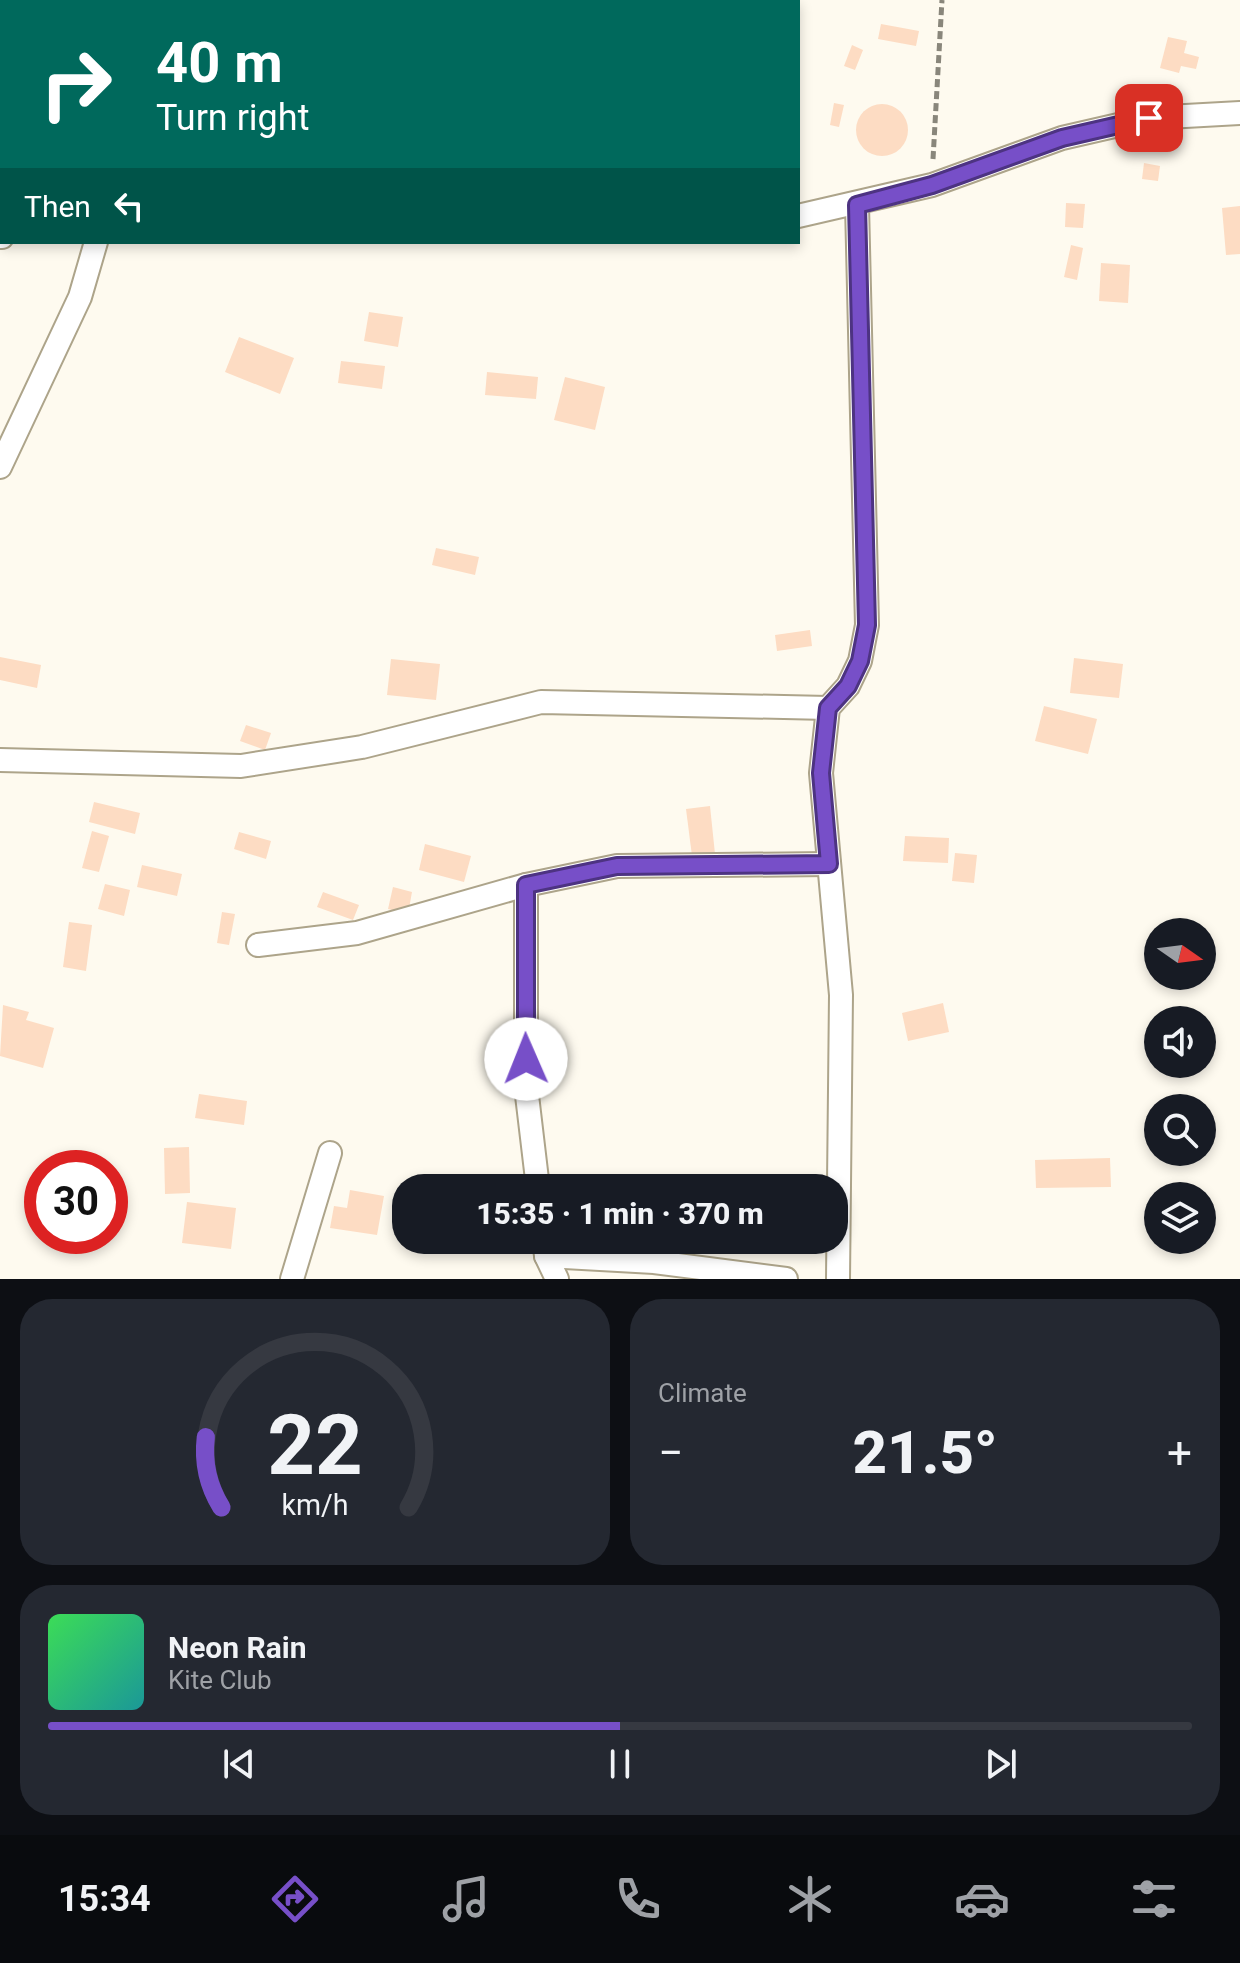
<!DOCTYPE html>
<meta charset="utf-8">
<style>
:root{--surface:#171b24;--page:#242831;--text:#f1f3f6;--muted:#9ea1a6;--line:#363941;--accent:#774fc8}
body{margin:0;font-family:Roboto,sans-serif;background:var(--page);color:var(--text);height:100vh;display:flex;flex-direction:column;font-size:30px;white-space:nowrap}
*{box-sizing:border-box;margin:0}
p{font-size:26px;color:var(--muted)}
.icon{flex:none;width:44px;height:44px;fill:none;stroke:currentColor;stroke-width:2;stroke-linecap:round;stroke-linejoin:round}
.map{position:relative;height:1279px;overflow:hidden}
.drawer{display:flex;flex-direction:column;gap:20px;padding:20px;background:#0d0f14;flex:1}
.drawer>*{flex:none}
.guide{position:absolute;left:0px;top:0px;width:800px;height:244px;box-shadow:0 4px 12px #0003;background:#00695c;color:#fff;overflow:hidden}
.needle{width:52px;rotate:104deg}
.tools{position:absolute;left:1144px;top:918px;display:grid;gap:16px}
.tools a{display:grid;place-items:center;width:72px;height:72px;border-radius:50%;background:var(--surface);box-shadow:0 4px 12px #0003;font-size:40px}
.speed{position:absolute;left:24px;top:1150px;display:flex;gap:16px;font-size:40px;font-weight:700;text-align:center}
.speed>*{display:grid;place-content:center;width:104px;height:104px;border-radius:50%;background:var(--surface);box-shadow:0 4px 12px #0003;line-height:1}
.speed .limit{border:12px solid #d22;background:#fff;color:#111}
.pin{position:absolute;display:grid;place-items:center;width:68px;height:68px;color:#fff;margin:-34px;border-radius:16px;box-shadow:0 4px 12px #0006}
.me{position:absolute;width:88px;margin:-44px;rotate:359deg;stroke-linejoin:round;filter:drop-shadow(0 0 6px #0008)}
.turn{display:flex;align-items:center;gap:28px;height:168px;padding:0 24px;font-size:36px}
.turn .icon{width:104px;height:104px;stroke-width:2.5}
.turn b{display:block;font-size:56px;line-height:68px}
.then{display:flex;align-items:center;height:76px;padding:0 24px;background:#0003;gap:16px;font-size:30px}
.big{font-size:60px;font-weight:800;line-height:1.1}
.drawer .tile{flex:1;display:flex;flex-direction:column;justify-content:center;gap:12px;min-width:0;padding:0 28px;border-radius:32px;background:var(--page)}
.drawer .dial{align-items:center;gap:0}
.dial svg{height:208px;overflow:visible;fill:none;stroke:var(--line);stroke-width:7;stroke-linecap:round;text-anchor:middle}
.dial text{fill:var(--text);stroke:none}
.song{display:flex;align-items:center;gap:24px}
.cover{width:96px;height:96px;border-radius:12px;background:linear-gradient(135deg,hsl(130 70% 55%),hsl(180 70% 35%))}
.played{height:8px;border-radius:4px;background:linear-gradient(90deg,var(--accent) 50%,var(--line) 50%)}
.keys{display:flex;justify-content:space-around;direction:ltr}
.heat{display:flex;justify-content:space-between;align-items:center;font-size:44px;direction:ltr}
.drawer .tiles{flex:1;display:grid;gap:20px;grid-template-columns:1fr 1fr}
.tile:last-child{grid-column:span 2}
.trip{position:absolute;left:392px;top:1174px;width:456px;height:80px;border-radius:32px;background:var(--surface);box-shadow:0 4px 12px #0003;font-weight:800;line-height:80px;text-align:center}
.dock{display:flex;height:128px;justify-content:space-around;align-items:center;background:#090b0e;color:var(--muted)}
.dock .icon{width:56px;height:56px}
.dock .current{color:var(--accent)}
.dock b{font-size:36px;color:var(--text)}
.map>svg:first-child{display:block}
</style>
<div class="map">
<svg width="1240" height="1279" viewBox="0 0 1240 1279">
<rect width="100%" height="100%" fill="#fefaef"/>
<g fill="#fddcc3">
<polygon points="881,24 919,31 916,46 878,39"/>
<polygon points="1168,37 1187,41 1184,53 1199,57 1196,69 1181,66 1179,73 1160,68"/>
<polygon points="852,45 863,50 855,70 844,66"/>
<polygon points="834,103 844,105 839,127 830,125"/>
<circle cx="882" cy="130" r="26"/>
<polygon points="1144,163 1160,166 1158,181 1142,179"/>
<polygon points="1066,203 1085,204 1083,228 1065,227"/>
<polygon points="1240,206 1240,254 1226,255 1222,208"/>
<polygon points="1071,245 1083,248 1077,280 1064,277"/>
<polygon points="1101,263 1130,265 1128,303 1099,301"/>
<polygon points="369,312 403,317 398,347 364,341"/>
<polygon points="239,337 294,358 280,394 225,372"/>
<polygon points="341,361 385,366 382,389 338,383"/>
<polygon points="487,372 538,377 536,399 485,395"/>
<polygon points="565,377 605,387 595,430 554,420"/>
<polygon points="436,548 479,557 475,575 432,565"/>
<polygon points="810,630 812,646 777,651 775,635"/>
<polygon points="0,657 41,665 37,688 0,680"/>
<polygon points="1074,658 1123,664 1119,698 1070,693"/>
<polygon points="391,659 440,664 436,700 387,695"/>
<polygon points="1044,706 1097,719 1088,754 1035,741"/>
<polygon points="246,725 271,733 265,750 240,741"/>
<polygon points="94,802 140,813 135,834 89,822"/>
<polygon points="710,806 715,854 692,856 686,809"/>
<polygon points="92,831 109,836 99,872 82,868"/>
<polygon points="239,832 271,841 266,859 234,849"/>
<polygon points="905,836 949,838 948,863 903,861"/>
<polygon points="425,844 471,856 464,882 419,870"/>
<polygon points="955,853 977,855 974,883 952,881"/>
<polygon points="142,865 182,874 177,896 137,887"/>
<polygon points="105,884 130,890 124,916 98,909"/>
<polygon points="393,887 412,892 408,914 388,909"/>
<polygon points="323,892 359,905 353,920 317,907"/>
<polygon points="222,912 235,914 229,945 217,943"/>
<polygon points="69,922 92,925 86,971 63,967"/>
<polygon points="943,1003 949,1032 908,1041 902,1013"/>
<polygon points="3,1005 29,1012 26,1020 54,1028 43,1068 0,1056"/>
<polygon points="199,1094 247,1101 244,1125 195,1118"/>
<polygon points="189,1147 190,1193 165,1194 164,1148"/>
<polygon points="1110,1158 1111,1187 1036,1188 1035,1160"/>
<polygon points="350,1190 384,1196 377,1235 330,1228 334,1206 347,1208"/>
<polygon points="187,1202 236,1208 231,1249 182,1243"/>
</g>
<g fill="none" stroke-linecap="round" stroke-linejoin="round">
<defs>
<g id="street">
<polyline points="24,0 24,2"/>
<polyline points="460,0 463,2"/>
<polyline points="798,216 932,185 1062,138 1149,118 1240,113"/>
<polyline points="0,237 2,237"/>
<polyline points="0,467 80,297 96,242"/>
<polyline points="0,760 241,766 362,747 541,702 828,708"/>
<polyline points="526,885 526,1087 538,1188"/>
<polyline points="258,945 357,933 526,885 617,866 829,864"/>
<polyline points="544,1240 546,1256 557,1279"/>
<polyline points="546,1256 654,1262 786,1279"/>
<polyline points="292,1279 330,1153"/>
<polyline points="838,1279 841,995 821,773 828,708 848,686 860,661 867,625 857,205"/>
</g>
</defs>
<use href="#street" stroke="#ada48a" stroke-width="26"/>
<polyline stroke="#89867b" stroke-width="5" stroke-dasharray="8 4" stroke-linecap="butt" points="933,159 942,0"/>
<use href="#street" stroke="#fff" stroke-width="22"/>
</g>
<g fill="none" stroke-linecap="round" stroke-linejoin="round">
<defs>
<polyline id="route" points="526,1059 526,885 617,866 829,864 821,773 828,708 848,686 860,661 867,625 857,205 932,185 1062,138 1149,118"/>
</defs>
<use href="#route" stroke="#4d3382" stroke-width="20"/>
<use href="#route" stroke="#774fc8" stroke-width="14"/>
</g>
</svg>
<div class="tools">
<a><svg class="needle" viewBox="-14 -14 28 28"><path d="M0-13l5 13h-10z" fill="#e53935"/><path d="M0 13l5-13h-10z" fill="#9ea1a6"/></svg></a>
<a><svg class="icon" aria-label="sound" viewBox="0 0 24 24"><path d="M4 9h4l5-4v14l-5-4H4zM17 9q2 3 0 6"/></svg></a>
<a><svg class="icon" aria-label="search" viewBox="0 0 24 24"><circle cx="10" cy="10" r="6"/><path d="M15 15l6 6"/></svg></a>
<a><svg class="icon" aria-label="layers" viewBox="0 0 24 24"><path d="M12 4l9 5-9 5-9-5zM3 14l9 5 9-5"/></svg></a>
</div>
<div class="speed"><div class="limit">30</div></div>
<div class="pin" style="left:1149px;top:118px;background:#d93025"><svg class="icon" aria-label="arrive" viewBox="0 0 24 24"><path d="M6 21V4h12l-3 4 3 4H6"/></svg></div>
<svg class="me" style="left:526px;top:1059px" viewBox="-20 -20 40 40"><circle r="19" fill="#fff"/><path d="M0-13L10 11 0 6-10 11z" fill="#774fc8"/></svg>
<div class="trip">15:35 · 1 min · 370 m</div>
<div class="guide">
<div class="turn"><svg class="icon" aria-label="right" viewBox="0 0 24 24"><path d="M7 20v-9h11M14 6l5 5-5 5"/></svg><div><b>40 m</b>Turn right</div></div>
<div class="then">Then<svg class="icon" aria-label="left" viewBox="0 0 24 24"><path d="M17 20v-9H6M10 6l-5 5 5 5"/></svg></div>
</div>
</div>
<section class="drawer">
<div class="tiles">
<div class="tile dial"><svg viewBox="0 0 100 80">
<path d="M14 69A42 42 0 1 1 86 69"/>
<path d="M14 69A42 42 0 0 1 8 42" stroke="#774fc8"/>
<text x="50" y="56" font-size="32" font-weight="700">22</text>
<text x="50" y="72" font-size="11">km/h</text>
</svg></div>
<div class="tile"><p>Climate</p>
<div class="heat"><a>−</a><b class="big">21.5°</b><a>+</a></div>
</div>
<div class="tile">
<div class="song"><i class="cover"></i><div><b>Neon Rain</b><p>Kite Club</p></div></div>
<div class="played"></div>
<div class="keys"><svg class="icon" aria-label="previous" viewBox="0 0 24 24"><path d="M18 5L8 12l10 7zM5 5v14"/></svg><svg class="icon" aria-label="pause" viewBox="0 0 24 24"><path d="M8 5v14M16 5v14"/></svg><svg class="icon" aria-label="next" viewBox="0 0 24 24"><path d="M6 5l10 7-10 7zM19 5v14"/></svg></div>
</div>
</div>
</section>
<nav class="dock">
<b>15:34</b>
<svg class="icon current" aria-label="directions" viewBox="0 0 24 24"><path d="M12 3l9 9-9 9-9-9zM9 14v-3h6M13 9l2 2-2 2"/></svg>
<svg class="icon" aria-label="music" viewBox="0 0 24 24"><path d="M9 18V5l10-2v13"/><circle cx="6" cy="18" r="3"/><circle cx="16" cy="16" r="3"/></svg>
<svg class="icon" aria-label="phone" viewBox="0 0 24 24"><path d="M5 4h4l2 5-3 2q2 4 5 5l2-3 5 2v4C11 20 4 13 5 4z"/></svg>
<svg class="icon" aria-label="climate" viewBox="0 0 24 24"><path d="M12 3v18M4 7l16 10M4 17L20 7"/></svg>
<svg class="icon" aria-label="car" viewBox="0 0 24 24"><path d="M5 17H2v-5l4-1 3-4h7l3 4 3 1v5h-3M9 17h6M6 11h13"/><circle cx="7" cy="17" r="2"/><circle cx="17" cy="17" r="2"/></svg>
<svg class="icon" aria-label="filters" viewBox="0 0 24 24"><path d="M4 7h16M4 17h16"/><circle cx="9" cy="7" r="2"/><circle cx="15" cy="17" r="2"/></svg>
</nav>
